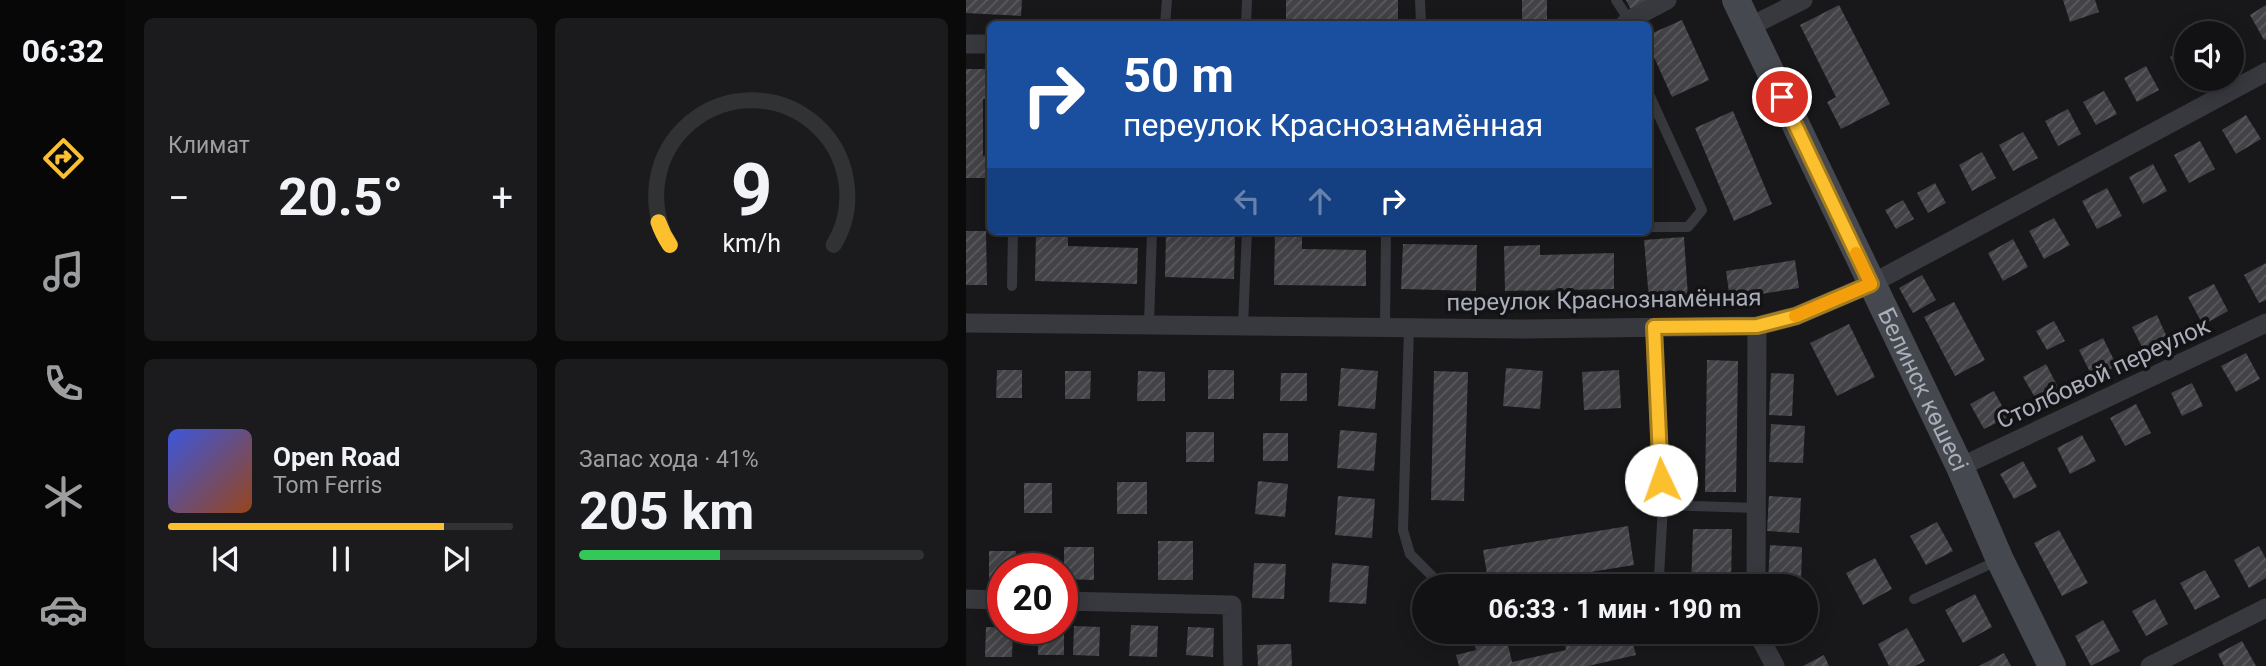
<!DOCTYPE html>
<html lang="ru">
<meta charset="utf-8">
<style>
:root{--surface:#121214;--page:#1b1b1d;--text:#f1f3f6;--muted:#9c9ea0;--line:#313234;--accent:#fcc02e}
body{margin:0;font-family:Roboto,sans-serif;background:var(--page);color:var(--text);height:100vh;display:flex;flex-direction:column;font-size:26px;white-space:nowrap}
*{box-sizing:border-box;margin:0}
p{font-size:23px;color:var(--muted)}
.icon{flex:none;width:38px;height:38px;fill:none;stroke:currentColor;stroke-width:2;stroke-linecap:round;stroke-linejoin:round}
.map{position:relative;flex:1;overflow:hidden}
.drawer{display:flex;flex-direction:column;gap:18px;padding:18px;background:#0a0a0b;width:840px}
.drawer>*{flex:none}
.top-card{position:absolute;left:21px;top:21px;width:665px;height:214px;border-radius:10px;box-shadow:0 4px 18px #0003,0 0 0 2px var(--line);background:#1a4fa0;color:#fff;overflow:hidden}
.buttons{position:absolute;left:1208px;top:21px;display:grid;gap:14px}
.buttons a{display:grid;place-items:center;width:70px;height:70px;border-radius:50%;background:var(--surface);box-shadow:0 4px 18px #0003,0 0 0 2px var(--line);font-size:35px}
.speed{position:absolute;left:21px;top:553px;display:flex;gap:14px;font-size:35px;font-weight:700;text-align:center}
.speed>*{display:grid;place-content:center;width:91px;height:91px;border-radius:50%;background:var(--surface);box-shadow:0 4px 18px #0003,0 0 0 2px var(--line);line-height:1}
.speed .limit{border:10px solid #d22;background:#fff;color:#111}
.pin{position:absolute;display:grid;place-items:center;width:60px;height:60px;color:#fff;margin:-30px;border:4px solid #fff;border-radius:50%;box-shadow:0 2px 7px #0007}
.me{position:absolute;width:77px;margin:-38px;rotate:357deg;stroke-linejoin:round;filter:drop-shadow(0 0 5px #0008)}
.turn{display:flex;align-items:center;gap:24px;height:147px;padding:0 21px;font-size:32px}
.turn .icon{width:91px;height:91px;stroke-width:2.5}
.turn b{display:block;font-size:49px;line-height:60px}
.lanes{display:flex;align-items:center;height:66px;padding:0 21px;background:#0003;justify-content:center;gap:35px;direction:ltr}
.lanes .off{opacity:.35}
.big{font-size:52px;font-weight:700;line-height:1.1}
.drawer .card{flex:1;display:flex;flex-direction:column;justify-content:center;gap:10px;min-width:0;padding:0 24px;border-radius:10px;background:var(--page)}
.drawer .dial{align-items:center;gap:0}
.dial svg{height:182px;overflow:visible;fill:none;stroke:var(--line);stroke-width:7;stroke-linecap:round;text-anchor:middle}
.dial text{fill:var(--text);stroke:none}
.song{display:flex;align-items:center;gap:21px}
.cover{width:84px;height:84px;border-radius:10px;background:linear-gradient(135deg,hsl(230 70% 55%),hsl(20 70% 35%))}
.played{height:7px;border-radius:4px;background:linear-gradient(90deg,var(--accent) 80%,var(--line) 80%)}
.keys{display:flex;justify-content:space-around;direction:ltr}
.heat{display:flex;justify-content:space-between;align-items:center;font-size:38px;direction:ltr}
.charge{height:10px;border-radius:5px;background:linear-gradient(90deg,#34c759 41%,var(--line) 0)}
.drawer .tiles{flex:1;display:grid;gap:18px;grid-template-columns:repeat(2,1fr)}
.trip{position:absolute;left:446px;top:574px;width:406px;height:70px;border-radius:35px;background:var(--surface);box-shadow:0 4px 18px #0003,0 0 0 2px var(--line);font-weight:700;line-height:70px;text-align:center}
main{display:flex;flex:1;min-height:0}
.tabs{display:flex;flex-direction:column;width:126px;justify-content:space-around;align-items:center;background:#070708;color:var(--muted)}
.tabs .icon{width:49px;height:49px}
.tabs .current{color:var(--accent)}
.tabs b{font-size:32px;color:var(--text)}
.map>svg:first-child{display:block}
</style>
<main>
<nav class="tabs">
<b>06:32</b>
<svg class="icon current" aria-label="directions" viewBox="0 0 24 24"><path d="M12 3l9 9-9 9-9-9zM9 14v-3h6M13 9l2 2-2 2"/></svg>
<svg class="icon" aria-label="music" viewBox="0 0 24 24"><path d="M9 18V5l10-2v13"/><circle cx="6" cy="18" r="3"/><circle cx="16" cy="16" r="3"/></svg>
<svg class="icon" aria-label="phone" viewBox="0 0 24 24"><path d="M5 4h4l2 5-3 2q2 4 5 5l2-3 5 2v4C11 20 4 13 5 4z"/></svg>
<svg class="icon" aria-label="climate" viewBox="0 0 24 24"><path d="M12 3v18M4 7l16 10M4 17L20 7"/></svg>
<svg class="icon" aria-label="car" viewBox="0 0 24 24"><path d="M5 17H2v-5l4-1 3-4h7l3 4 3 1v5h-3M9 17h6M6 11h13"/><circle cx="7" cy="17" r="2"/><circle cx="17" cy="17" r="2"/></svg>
</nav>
<section class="drawer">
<div class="tiles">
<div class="card"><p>Климат</p>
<div class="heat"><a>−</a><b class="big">20.5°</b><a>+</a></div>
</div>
<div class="card dial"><svg viewBox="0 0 100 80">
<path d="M14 69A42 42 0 1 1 86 69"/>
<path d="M14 69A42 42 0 0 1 9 59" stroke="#fcc02e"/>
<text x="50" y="56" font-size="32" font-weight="700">9</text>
<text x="50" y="72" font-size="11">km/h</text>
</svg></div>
<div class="card">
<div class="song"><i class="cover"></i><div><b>Open Road</b><p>Tom Ferris</p></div></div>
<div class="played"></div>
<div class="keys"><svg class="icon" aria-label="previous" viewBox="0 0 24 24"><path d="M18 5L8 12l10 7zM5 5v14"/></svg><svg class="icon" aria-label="pause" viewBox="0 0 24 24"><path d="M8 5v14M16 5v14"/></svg><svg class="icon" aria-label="next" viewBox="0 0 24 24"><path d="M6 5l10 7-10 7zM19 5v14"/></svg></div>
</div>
<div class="card"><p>Запас хода · 41%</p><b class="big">205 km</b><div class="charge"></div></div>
</div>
</section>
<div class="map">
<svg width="1300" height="666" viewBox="0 0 1300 666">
<defs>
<pattern id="building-hatch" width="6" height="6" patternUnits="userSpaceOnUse" patternTransform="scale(1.75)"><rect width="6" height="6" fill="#424247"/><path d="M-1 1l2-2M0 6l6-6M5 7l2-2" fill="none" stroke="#5a5b5f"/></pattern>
</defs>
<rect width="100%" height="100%" fill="#18181a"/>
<g fill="url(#building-hatch)">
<polygon points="0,0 56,0 55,16 0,13"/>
<rect x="320" y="0" width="112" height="24"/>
<rect x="556" y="0" width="25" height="24"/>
<polygon points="660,0 690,0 666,12"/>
<polygon points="1097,0 1129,0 1133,12 1104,22"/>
<polygon points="873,5 924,104 875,129 861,102 870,97 834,25"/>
<polygon points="1300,5 1300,39 1298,40 1284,15"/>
<polygon points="716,20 743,80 706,97 682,44 682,35"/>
<polygon points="1264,25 1276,48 1265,54 1265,33 1248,33"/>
<polygon points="1220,49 1220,80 1217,82 1204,57"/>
<polygon points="1180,66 1193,90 1171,102 1158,78"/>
<polygon points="0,69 24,69 24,99 17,99 17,156 24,155 24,178 0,178"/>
<polygon points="1138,91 1151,114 1130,125 1117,102"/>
<polygon points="1102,109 1115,134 1092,146 1079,121"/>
<polygon points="767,111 806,204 768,221 729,128"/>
<polygon points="1280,115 1295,139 1270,154 1256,130"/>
<polygon points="1057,132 1072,158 1047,171 1033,145"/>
<polygon points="1234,141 1249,169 1223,183 1208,155"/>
<polygon points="1016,152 1030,178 1006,191 993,165"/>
<polygon points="1187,164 1201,191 1177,204 1163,177"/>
<polygon points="969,183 980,203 962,213 951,193"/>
<polygon points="1141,188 1156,216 1131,229 1116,201"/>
<polygon points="937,200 948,219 930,229 919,210"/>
<polygon points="1088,218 1104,245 1078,259 1063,231"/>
<polygon points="0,231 20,231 21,285 0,285"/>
<polygon points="70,231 102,231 102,246 172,248 171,284 69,281"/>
<polygon points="200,234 269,236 268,279 199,277"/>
<polygon points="309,234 336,234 336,249 400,250 400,286 308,285"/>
<polygon points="718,237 722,297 683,300 678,240"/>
<polygon points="1047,239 1062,267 1037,281 1022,253"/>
<polygon points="437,244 511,245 510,291 435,289"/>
<polygon points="574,245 574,255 648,253 648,289 539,291 538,246"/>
<polygon points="829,260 833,288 764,299 760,271"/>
<polygon points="1300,263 1300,300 1293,303 1278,275"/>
<polygon points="956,275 970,300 947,313 933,288"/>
<polygon points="1248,284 1262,311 1237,325 1222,297"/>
<polygon points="988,302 1019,360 989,376 958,317"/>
<polygon points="1191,315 1203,342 1179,353 1166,327"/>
<polygon points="1088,321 1099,341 1081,350 1070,331"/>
<polygon points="883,324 909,377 871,396 844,343"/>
<polygon points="1137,338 1151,366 1127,378 1113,350"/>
<polygon points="1280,353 1294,379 1270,392 1255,366"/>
<polygon points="741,360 772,361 770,492 739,492"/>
<polygon points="1080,364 1093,389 1071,401 1057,377"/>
<polygon points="375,368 412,371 409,409 372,406"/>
<polygon points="540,368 577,371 574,409 537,406"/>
<polygon points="31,370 56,370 56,398 30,398"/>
<rect x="242" y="370" width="26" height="29"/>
<polygon points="653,370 655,408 618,410 616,372"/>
<polygon points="99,371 125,371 124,399 99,399"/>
<polygon points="172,371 199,372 199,401 171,401"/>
<polygon points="468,371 502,372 498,501 465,500"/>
<polygon points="315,373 341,373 341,401 314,401"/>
<polygon points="805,373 828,374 826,416 803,415"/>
<polygon points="1226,383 1237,406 1216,416 1205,393"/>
<polygon points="1028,391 1042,417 1018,429 1004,404"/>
<polygon points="1170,404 1185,433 1159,446 1144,418"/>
<polygon points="805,424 839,426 837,463 803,462"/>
<polygon points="374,430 411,433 408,471 371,468"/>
<rect x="220" y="432" width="28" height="30"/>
<rect x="297" y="433" width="25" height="28"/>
<polygon points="1116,435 1130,461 1104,474 1091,448"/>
<polygon points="1057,461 1071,487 1048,499 1034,474"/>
<polygon points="292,481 322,484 319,517 289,514"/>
<rect x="151" y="482" width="30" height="32"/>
<rect x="58" y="483" width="28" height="30"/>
<polygon points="372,496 409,499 406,538 369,535"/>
<polygon points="803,496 835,498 833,533 801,531"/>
<polygon points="971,522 987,551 960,565 944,536"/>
<polygon points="662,526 668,565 537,586 523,586 517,550"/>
<polygon points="727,529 766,529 765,586 725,586"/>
<polygon points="1093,530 1122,583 1096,596 1068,543"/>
<rect x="192" y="541" width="35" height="39"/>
<polygon points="804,545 836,547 835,583 802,581"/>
<polygon points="1293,546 1300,559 1300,578 1283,588 1268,560"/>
<polygon points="98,547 128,547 128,580 98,579"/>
<polygon points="23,551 50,551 49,569 37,569 37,579 23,579"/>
<polygon points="909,558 926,589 897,605 880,573"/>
<polygon points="288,563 320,564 318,599 286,598"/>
<polygon points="366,563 403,566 400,604 363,602"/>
<polygon points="1239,570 1254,597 1229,610 1214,583"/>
<polygon points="1009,594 1026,627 997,643 979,610"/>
<polygon points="1189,599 1202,624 1180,636 1166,611"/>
<polygon points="841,604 847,632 818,640 816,632 840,632"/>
<polygon points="1137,620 1154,651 1125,666 1109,636"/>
<polygon points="165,625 192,626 191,657 163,656"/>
<polygon points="108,626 134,627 133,656 107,655"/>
<polygon points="20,627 47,628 46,657 19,657"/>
<polygon points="222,627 248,628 247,657 220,655"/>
<rect x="72" y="628" width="26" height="27"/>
<polygon points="941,628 959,661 949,666 923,666 912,644"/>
<polygon points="506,632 539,632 546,662 600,650 598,639 631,632 664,632 670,655 622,666 493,666 490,655 510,650"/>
<polygon points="1276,641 1290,666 1258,666 1252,654"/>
<polygon points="325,644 326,666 292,666 291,645"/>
<polygon points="1038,653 1045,666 1013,666"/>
<polygon points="858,655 863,666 837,666"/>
</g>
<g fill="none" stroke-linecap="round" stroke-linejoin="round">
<g stroke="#38393f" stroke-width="10">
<polyline points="454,0 455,24"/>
<polyline points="650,0 663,20"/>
<polyline points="199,24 201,0"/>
<polyline points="280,24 281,0"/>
<polyline points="682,92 736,210 722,227 682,227"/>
<polyline points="46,286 47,231"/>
<polyline points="183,324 186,231"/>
<polyline points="277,325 281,231"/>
<polyline points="419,326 420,231"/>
<polyline points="688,327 697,505"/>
<polyline points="443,328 437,530 444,554 476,586"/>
<polyline points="679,586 693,577 697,505 790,508"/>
<polyline points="948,599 1033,560"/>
</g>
<g stroke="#38393f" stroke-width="19">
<polyline points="659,24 663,20 701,0"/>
<polyline points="783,27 837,0"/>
<polyline points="0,44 24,44"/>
<polyline points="0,323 557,329 791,326 830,316 905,284 1300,72"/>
<polyline points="994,467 1300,323"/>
<polyline points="790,586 791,326"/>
<polyline points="0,599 37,600"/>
<polyline points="96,601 266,605 267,666"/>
<polyline points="791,632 809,666"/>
<polyline points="1184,666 1300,608"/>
</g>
<path stroke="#46484f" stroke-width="28" id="s1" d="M770 0 994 467 1034 560 1086 666"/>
</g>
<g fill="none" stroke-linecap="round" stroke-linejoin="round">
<defs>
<polyline id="route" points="695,480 688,327 791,326 830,316 905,284 816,97"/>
</defs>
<use href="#route" stroke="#a47d1e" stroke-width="18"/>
<use href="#route" stroke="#fcc02e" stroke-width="12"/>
<polyline stroke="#f59e0b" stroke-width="12" points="829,316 905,284 890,253"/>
</g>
<g text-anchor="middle" stroke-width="7" stroke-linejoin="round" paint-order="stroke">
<g font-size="24" fill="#a9aeba" stroke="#131215">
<text transform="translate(638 300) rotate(-1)" y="8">переулок Краснознамённая</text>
<text transform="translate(1137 373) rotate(-25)" y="8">Столбовой переулок</text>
<text dy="8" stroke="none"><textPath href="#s1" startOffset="432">Белинск көшесі</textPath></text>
</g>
</g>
</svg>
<div class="buttons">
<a><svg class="icon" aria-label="sound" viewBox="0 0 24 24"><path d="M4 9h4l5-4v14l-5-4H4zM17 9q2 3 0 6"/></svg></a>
</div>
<div class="speed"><div class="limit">20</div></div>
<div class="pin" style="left:816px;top:97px;background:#d93025"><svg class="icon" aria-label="arrive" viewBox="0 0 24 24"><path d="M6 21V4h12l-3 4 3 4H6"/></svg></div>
<svg class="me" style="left:695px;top:480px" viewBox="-20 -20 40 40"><circle r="19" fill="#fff"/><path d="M0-13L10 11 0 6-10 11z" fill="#fcc02e"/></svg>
<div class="trip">06:33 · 1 мин · 190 m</div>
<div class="top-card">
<div class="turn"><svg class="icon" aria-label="right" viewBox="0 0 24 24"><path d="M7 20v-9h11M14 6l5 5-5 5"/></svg><div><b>50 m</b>переулок Краснознамённая</div></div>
<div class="lanes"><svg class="icon off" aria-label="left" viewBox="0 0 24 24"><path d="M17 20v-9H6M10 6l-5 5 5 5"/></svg><svg class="icon off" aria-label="ahead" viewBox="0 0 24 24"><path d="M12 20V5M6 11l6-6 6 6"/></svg><svg class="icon" aria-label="right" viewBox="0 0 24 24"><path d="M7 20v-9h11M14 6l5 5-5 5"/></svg></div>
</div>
</div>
</main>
